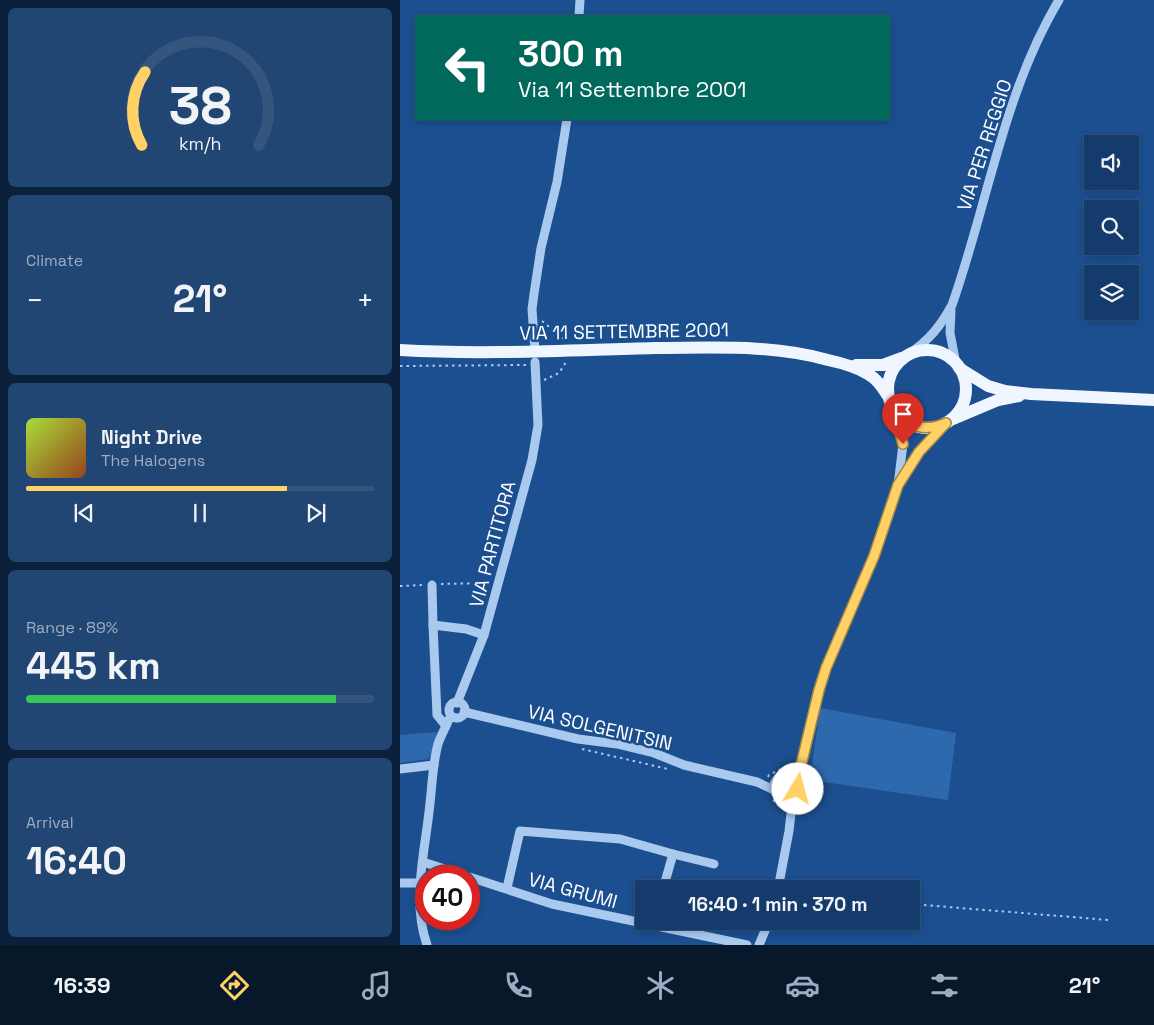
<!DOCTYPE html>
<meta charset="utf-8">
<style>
:root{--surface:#143b6b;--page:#214673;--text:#f1f3f6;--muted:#9dadc1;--line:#33557e;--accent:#ffd166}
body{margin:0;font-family:"Space Grotesk",sans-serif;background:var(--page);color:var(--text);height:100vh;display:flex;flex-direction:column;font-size:19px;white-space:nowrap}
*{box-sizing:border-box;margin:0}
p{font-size:16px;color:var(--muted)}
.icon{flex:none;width:28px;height:28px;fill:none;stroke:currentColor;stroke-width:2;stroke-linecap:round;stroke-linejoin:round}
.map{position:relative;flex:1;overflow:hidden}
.details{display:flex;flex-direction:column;gap:8px;padding:8px;background:#0b203b;width:400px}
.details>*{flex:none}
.hud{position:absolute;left:15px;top:15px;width:475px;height:105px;border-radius:0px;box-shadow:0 2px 8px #0003,0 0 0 1px var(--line);background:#00695c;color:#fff;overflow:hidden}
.buttons{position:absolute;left:684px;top:135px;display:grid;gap:10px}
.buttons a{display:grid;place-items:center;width:55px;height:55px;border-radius:0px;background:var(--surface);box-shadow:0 2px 8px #0003,0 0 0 1px var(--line);font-size:25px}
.speed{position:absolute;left:15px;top:865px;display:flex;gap:10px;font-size:25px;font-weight:700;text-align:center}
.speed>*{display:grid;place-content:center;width:65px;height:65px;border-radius:50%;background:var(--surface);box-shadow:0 2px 8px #0003,0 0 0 1px var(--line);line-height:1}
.speed .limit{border:8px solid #d22;background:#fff;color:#111}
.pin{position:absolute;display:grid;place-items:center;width:42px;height:42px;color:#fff;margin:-51px -21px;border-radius:50% 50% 50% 0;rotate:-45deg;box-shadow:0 0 5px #0007}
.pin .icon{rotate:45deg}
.me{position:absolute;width:55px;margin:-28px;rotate:8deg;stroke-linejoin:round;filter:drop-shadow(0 0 4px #0008)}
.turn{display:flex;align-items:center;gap:18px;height:105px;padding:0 20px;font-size:22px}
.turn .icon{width:65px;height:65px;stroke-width:2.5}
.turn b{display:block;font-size:35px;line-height:42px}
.big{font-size:38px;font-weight:800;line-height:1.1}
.details .widget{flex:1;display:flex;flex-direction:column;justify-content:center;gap:8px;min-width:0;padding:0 18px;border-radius:8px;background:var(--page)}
.details .dial{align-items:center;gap:0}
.dial svg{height:130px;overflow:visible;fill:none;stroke:var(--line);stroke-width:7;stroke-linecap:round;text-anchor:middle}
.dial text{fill:var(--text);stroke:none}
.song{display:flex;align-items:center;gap:15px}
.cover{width:60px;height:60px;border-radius:8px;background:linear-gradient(135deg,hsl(80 70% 55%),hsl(20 70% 35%))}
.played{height:5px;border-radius:2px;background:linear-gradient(90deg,var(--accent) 75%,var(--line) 75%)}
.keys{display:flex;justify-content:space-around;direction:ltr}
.heat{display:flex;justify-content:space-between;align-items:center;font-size:28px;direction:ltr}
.charge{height:8px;border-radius:4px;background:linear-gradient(90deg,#34c759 89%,var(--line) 0)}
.trip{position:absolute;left:235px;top:880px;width:285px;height:50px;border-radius:0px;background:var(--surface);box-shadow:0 2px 8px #0003,0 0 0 1px var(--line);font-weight:800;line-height:50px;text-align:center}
.tabs{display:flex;height:80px;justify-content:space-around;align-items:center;background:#08182b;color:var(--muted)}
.tabs .icon{width:35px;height:35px}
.tabs .current{color:var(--accent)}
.tabs b{font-size:22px;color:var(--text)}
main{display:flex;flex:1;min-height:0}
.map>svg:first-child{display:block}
</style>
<main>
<section class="details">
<div class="widget dial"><svg viewBox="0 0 100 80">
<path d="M14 69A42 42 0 1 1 86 69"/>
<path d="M14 69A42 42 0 0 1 16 24" stroke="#ffd166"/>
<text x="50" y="56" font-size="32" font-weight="700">38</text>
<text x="50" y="72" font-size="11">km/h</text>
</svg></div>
<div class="widget"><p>Climate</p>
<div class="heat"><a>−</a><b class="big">21°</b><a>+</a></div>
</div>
<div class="widget">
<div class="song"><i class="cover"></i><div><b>Night Drive</b><p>The Halogens</p></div></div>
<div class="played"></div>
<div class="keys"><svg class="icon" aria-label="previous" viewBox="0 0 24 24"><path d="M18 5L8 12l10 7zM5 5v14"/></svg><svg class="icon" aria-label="pause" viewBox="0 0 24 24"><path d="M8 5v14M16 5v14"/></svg><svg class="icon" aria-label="next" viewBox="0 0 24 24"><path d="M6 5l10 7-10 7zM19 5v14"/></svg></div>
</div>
<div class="widget"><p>Range · 89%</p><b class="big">445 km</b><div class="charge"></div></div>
<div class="widget"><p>Arrival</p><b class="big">16:40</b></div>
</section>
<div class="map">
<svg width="754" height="945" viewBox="0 0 754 945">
<rect width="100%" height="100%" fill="#1b4f8f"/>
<g fill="#2e69ad">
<polygon points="420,708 556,733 548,800 410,780"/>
<polygon points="37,732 31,755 28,759 0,763 0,735"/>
</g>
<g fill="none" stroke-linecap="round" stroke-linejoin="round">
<g stroke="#a9c9ee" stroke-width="2" stroke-dasharray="2.5 4" stroke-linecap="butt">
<polyline points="142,321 165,340"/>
<polyline points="0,366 126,365"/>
<polyline points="144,380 159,373 166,362"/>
<polyline points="41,584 89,583"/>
<polyline points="0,586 24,585"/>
<polyline points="182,749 268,769"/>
<polyline points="368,777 369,775 381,769 393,768"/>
<polyline points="373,800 378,805 383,807"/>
<polyline points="401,802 406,791 407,783"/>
<polyline points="511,904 709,920"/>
</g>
<g stroke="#a9c9ee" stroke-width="9">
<polyline points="179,16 180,0"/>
<polyline points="551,310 550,333 556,364"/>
<polyline points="135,351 132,309 134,294 141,248 157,182 167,119"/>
<path d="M509 354C529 340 540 327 552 305 588 203 603 94 659 0"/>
<polyline points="499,483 519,452 546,423"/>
<polyline points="32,585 33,625 66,629 84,635"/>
<polyline points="33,625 37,715 46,726"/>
<circle cx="57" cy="710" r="8"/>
<polyline points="57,703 84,635 132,460 138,425 135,362"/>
<polyline points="64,712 178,739 217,744 254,753 284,765 357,782 376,791"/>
<polyline points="0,769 34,765"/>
<circle cx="386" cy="787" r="12"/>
<polyline points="397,783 419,690 426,668 474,555 498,485 503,444 494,411"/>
<polyline points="273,854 314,864"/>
<polyline points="23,862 152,904 347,945"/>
<polyline points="0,883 19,883"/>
<polyline points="107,888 120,831 220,839 273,854 263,889"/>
<polyline points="378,889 389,831 393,796"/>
<path d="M27 945C12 902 24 856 29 812 32 790 32 766 38 744 41 735 46 727 49 719L52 717"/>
<polyline points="359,945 369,921"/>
</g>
<g stroke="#f0f6ff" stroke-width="12">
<path d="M0 350C85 355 170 350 255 348 313 348 371 344 428 360 442 363 456 367 468 374 477 379 482 387 488 396"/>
<circle cx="527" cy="389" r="39"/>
<polyline points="456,365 483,365 502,358"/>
<polyline points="559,368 588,386 605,391 631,394 754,400"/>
<polyline points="553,419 598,400 619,396"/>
</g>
</g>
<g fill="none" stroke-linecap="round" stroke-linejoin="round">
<defs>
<path id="route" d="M398 789 397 783 403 757 419 690 426 668 474 556 498 485 519 452 546 423C526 432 508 427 494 411L503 444"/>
</defs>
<use href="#route" stroke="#a68842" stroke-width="12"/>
<use href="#route" stroke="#ffd166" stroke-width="9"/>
</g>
<g text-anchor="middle" stroke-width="5" stroke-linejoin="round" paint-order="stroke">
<g font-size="19" fill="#fff" stroke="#1b4f8f">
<text transform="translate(584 145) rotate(-72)" y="7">VIA PER REGGIO</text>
<text transform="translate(224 331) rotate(-1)" y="7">VIA 11 SETTEMBRE 2001</text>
<text transform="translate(92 544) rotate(-75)" y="7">VIA PARTITORA</text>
<text transform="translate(200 727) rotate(13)" y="7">VIA SOLGENITSIN</text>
<text transform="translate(173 890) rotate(15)" y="7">VIA GRUMI</text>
</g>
</g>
</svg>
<div class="buttons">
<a><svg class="icon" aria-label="sound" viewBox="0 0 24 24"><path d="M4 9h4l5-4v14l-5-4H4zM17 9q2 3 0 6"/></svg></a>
<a><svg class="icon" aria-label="search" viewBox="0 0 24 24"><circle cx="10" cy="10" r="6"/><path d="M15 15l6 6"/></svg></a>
<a><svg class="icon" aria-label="layers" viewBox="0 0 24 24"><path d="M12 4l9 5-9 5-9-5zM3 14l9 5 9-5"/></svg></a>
</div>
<div class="speed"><div class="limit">40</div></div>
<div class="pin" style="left:503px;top:444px;background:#d93025"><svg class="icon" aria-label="arrive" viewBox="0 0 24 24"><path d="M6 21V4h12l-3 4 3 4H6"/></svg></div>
<svg class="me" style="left:398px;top:789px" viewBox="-20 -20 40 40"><circle r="19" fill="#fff"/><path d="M0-13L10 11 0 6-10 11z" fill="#ffd166"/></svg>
<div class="trip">16:40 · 1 min · 370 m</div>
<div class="hud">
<div class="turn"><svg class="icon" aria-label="left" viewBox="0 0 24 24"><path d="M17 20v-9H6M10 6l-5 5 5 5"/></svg><div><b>300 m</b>Via 11 Settembre 2001</div></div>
</div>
</div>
</main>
<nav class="tabs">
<b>16:39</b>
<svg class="icon current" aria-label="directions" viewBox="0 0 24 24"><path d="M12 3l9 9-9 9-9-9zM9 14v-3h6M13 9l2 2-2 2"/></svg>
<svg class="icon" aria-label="music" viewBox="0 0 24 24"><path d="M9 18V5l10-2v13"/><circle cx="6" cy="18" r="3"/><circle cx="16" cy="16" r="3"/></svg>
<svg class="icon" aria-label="phone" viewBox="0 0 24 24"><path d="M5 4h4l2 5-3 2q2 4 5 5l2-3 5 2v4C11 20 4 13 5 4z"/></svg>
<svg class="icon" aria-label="climate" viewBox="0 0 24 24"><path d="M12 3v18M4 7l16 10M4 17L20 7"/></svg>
<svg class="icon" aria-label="car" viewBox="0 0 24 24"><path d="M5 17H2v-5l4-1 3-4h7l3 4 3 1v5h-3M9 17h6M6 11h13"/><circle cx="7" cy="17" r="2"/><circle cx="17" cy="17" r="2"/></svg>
<svg class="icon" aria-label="filters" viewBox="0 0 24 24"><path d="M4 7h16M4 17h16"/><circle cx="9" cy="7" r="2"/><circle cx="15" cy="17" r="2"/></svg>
<b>21°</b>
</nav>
